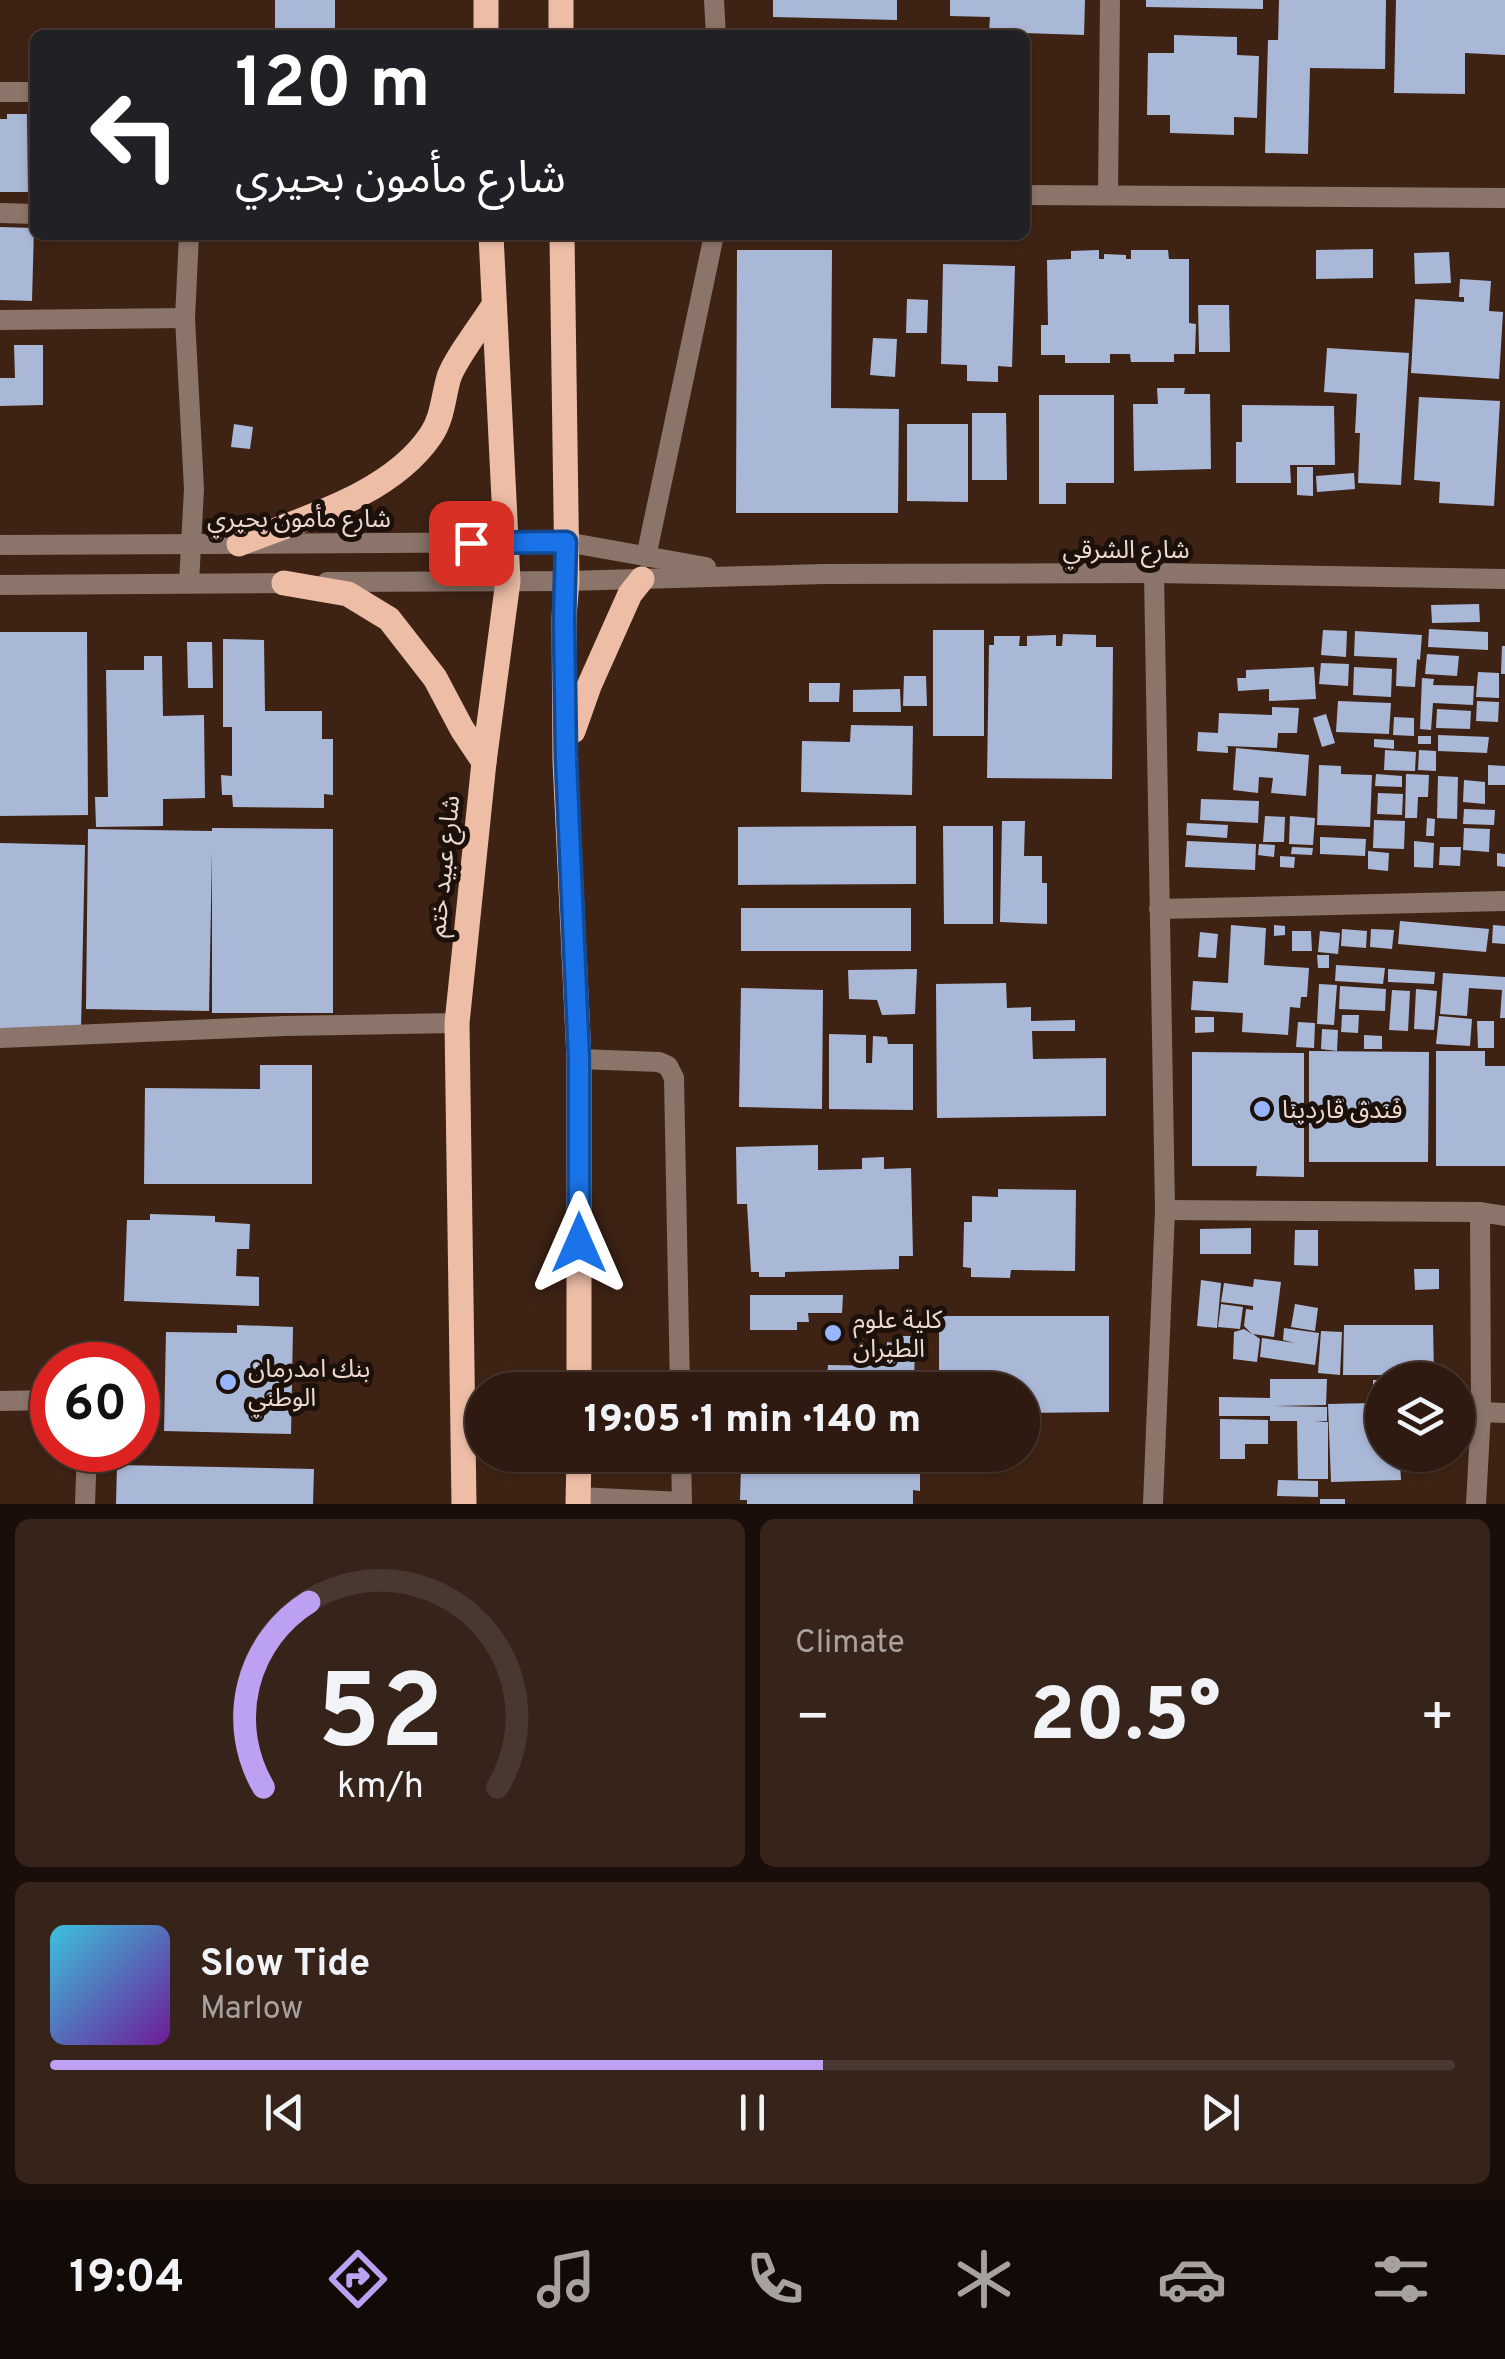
<!DOCTYPE html>
<meta charset="utf-8">
<style>
:root{--surface:#2e1a10;--page:#362319;--text:#f1f3f6;--muted:#a7a19f;--line:#493830;--accent:#bca0f2}
body{margin:0;font-family:Overpass,"Noto Sans Arabic",sans-serif;background:var(--page);color:var(--text);height:100vh;display:flex;flex-direction:column;font-size:38px;white-space:nowrap}
*{box-sizing:border-box;margin:0}
p{font-size:32px;color:var(--muted)}
.icon{flex:none;width:55px;height:55px;fill:none;stroke:currentColor;stroke-width:2;stroke-linecap:round;stroke-linejoin:round}
.map{position:relative;height:1504px;overflow:hidden}
.panel{display:flex;flex-direction:column;gap:15px;padding:15px;background:#190e09;flex:1}
.panel>*{flex:none}
.hud{position:absolute;left:30px;top:30px;width:1000px;height:210px;border-radius:15px;box-shadow:0 2px 8px #0004,0 0 0 2px var(--line);background:#202124;color:#fff;overflow:hidden}
.tools{position:absolute;left:1365px;top:1362px;display:grid;gap:20px}
.tools a{display:grid;place-items:center;width:110px;height:110px;border-radius:50%;background:var(--surface);box-shadow:0 2px 8px #0004,0 0 0 2px var(--line);font-size:50px}
.speed{position:absolute;left:30px;top:1342px;display:flex;gap:20px;font-size:50px;font-weight:700;text-align:center}
.speed>*{display:grid;place-content:center;width:130px;height:130px;border-radius:50%;background:var(--surface);box-shadow:0 2px 8px #0004,0 0 0 2px var(--line);line-height:1}
.speed .limit{border:15px solid #d22;background:#fff;color:#111}
.pin{position:absolute;display:grid;place-items:center;width:85px;height:85px;color:#fff;margin:-42px;border-radius:20px;box-shadow:0 5px 15px #0006}
.me{position:absolute;width:110px;margin:-55px;rotate:0deg;stroke-linejoin:round;filter:drop-shadow(0 0 8px #0008)}
.turn{display:flex;align-items:center;gap:35px;height:210px;padding:0 40px;font-size:45px}
.turn .icon{width:130px;height:130px;stroke-width:2.5}
.turn b{display:block;font-size:70px;line-height:85px}
.big{font-size:75px;font-weight:800;line-height:1.1}
.panel .tile{flex:1;display:flex;flex-direction:column;justify-content:center;gap:15px;min-width:0;padding:0 35px;border-radius:15px;background:var(--page)}
.panel .dial{align-items:center;gap:0}
.dial svg{height:260px;overflow:visible;fill:none;stroke:var(--line);stroke-width:7;stroke-linecap:round;text-anchor:middle}
.dial text{fill:var(--text);stroke:none}
.song{display:flex;align-items:center;gap:30px}
.cover{width:120px;height:120px;border-radius:15px;background:linear-gradient(135deg,hsl(190 70% 55%),hsl(280 70% 35%))}
.played{height:10px;border-radius:5px;background:linear-gradient(90deg,var(--accent) 55%,var(--line) 55%)}
.keys{display:flex;justify-content:space-around;direction:ltr}
.heat{display:flex;justify-content:space-between;align-items:center;font-size:55px;direction:ltr}
.panel .tiles{flex:1;display:grid;gap:15px;grid-template-columns:1fr 1fr}
.tile:last-child{grid-column:span 2}
.trip{position:absolute;left:465px;top:1372px;width:575px;height:100px;border-radius:50px;background:var(--surface);box-shadow:0 2px 8px #0004,0 0 0 2px var(--line);font-weight:800;line-height:100px;text-align:center}
.dock{display:flex;height:160px;justify-content:space-around;align-items:center;background:#120a06;color:var(--muted)}
.dock .icon{width:70px;height:70px}
.dock .on{color:var(--accent)}
.dock b{font-size:45px;color:var(--text)}
.map>svg:first-child{display:block}
</style>
<div class="map">
<svg width="1505" height="1504" viewBox="0 0 1505 1504">
<rect width="100%" height="100%" fill="#3e2315"/>
<g fill="#aab8d8">
<rect x="275" y="0" width="60" height="35"/>
<polygon points="773,0 897,0 897,20 773,17"/>
<polygon points="950,0 1085,0 1084,35 989,32 990,17 950,16"/>
<polygon points="1146,0 1263,0 1263,9 1146,7"/>
<polygon points="1279,0 1386,0 1385,69 1310,68 1308,154 1265,153 1268,40 1278,40"/>
<polygon points="1396,0 1505,0 1505,55 1465,53 1465,94 1394,93"/>
<polygon points="1174,35 1237,37 1237,55 1259,56 1257,118 1234,117 1234,135 1170,133 1170,115 1147,115 1148,53 1174,53"/>
<polygon points="7,114 27,114 28,192 0,192 0,119 7,119"/>
<polygon points="0,227 34,228 32,301 0,300"/>
<polygon points="1373,249 1373,278 1316,279 1316,250"/>
<polygon points="737,250 832,250 831,408 899,409 898,513 736,513"/>
<polygon points="1099,250 1099,259 1104,259 1104,254 1126,255 1126,259 1131,259 1131,250 1168,250 1169,259 1189,259 1189,323 1196,324 1195,354 1174,354 1174,362 1131,362 1130,354 1110,354 1110,363 1065,363 1065,355 1041,355 1041,325 1048,325 1047,260 1071,259 1071,251"/>
<polygon points="1449,252 1451,283 1415,284 1414,253"/>
<polygon points="943,264 1015,266 1012,367 998,366 998,382 967,381 967,365 941,364"/>
<polygon points="1460,279 1491,281 1489,311 1503,312 1499,379 1411,373 1415,299 1464,302 1464,297 1459,297"/>
<polygon points="907,299 928,300 927,333 906,333"/>
<polygon points="1198,305 1229,305 1230,352 1199,352"/>
<polygon points="873,338 897,339 895,377 870,375"/>
<polygon points="14,345 43,345 43,405 0,406 0,378 15,378"/>
<polygon points="1327,348 1409,353 1401,485 1358,483 1360,433 1355,433 1357,394 1324,392"/>
<polygon points="1157,388 1185,388 1184,394 1210,394 1211,469 1134,471 1133,404 1158,404"/>
<polygon points="1039,395 1114,395 1114,483 1066,483 1066,504 1039,504"/>
<polygon points="1419,397 1500,401 1494,506 1439,503 1440,482 1414,480"/>
<polygon points="1242,405 1334,406 1335,465 1290,465 1291,483 1236,483 1236,442 1242,442"/>
<polygon points="972,413 1006,413 1007,480 972,480"/>
<polygon points="234,424 253,427 250,449 231,447"/>
<polygon points="907,424 968,424 968,502 907,501"/>
<polygon points="1297,467 1313,467 1313,496 1297,495"/>
<polygon points="1354,473 1355,489 1317,492 1316,476"/>
<polygon points="1479,604 1480,622 1432,623 1431,605"/>
<polygon points="1429,629 1488,632 1488,650 1428,647"/>
<rect x="933" y="630" width="51" height="106"/>
<polygon points="1323,630 1347,631 1346,657 1321,655"/>
<polygon points="1355,631 1422,635 1420,660 1417,659 1415,687 1396,686 1397,658 1354,656"/>
<polygon points="0,632 87,632 88,815 0,816"/>
<polygon points="1063,634 1096,635 1096,647 1113,647 1112,779 987,778 989,645 994,645 994,636 1020,636 1019,646 1027,646 1027,636 1056,635 1056,646 1062,646"/>
<polygon points="223,639 264,640 265,711 322,711 322,739 333,739 333,795 324,794 324,808 233,807 232,795 222,795 221,775 232,776 232,727 223,727"/>
<polygon points="187,642 212,642 213,688 188,688"/>
<polygon points="1502,646 1505,646 1505,674 1501,674"/>
<polygon points="1427,654 1459,656 1457,676 1425,674"/>
<polygon points="144,656 162,656 163,716 204,715 205,798 163,799 163,826 96,827 95,797 108,797 106,670 144,670"/>
<polygon points="1321,663 1349,664 1348,686 1319,684"/>
<polygon points="1314,667 1316,699 1269,701 1269,689 1238,691 1237,678 1246,678 1246,670"/>
<polygon points="1354,667 1392,669 1391,697 1353,695"/>
<polygon points="1478,672 1499,673 1499,698 1476,697"/>
<polygon points="904,676 926,676 927,706 903,706"/>
<polygon points="1422,678 1434,679 1433,685 1474,686 1473,705 1433,703 1431,730 1420,729"/>
<polygon points="809,683 840,683 839,702 809,702"/>
<polygon points="900,689 901,712 853,712 853,690"/>
<polygon points="1338,701 1391,703 1389,734 1336,732"/>
<polygon points="1477,701 1499,702 1498,722 1476,721"/>
<polygon points="1272,707 1299,708 1297,733 1278,733 1277,748 1226,746 1228,747 1228,753 1197,751 1198,732 1218,733 1219,713 1272,715"/>
<polygon points="1437,709 1471,711 1470,729 1436,728"/>
<polygon points="1326,714 1335,743 1322,747 1313,718"/>
<polygon points="1394,717 1414,718 1414,736 1393,735"/>
<polygon points="851,725 913,726 912,795 801,792 802,741 850,742"/>
<polygon points="1438,735 1489,737 1487,753 1438,751"/>
<rect x="1418" y="736" width="13" height="8"/>
<polygon points="1374,739 1394,740 1394,749 1374,747"/>
<polygon points="1236,748 1309,755 1306,796 1271,793 1273,778 1259,777 1258,793 1233,790"/>
<polygon points="1385,750 1416,752 1415,771 1384,770"/>
<polygon points="1419,750 1436,751 1436,771 1418,770"/>
<polygon points="1319,765 1341,766 1341,774 1372,775 1370,827 1317,825"/>
<polygon points="1488,765 1505,766 1505,785 1488,785"/>
<polygon points="1376,774 1402,776 1402,787 1375,786"/>
<polygon points="1406,774 1429,775 1428,797 1418,797 1417,818 1405,818"/>
<polygon points="1438,776 1458,777 1457,819 1437,818"/>
<polygon points="1464,780 1485,782 1485,804 1463,802"/>
<polygon points="1378,793 1403,794 1402,815 1377,814"/>
<polygon points="1201,799 1259,801 1258,823 1200,820"/>
<polygon points="1464,809 1495,810 1494,825 1463,824"/>
<polygon points="1265,816 1285,817 1284,842 1263,842"/>
<polygon points="1290,816 1315,818 1313,845 1289,844"/>
<polygon points="1427,818 1435,819 1434,836 1426,836"/>
<polygon points="1374,820 1405,821 1404,849 1373,848"/>
<polygon points="1002,821 1025,821 1024,856 1042,856 1042,883 1047,883 1047,924 1000,922"/>
<polygon points="1187,823 1228,825 1227,838 1186,835"/>
<polygon points="916,826 916,884 738,885 738,827"/>
<polygon points="943,826 993,826 993,924 944,924"/>
<polygon points="212,828 333,829 333,1013 212,1013 212,852 209,1011 86,1009 88,829 212,831"/>
<polygon points="1464,828 1490,829 1489,852 1463,850"/>
<polygon points="1320,837 1366,839 1365,856 1320,854"/>
<polygon points="1187,841 1256,844 1255,870 1185,867"/>
<polygon points="1414,841 1434,843 1433,868 1414,867"/>
<polygon points="0,843 85,845 81,1031 0,1029"/>
<polygon points="1259,844 1275,845 1274,857 1258,855"/>
<polygon points="1292,847 1313,848 1312,855 1291,854"/>
<polygon points="1440,847 1461,847 1460,866 1439,865"/>
<polygon points="1368,851 1389,853 1388,871 1368,869"/>
<polygon points="1497,853 1505,854 1505,867 1497,866"/>
<polygon points="1280,856 1295,857 1294,868 1280,867"/>
<rect x="741" y="908" width="170" height="43"/>
<polygon points="1400,921 1489,929 1486,952 1398,944"/>
<polygon points="1231,925 1266,928 1264,965 1309,968 1307,997 1301,997 1300,1008 1290,1007 1288,1035 1242,1032 1243,1013 1191,1010 1193,981 1228,983"/>
<polygon points="1274,925 1285,926 1285,935 1274,936"/>
<polygon points="1493,925 1505,926 1505,944 1492,943"/>
<polygon points="1342,929 1367,931 1366,948 1341,946"/>
<polygon points="1371,929 1394,930 1392,949 1370,947"/>
<polygon points="1292,931 1311,931 1312,951 1292,951"/>
<polygon points="1320,931 1340,933 1338,954 1318,952"/>
<polygon points="1200,932 1218,934 1216,958 1198,957"/>
<polygon points="1317,955 1329,955 1329,968 1318,968"/>
<polygon points="1336,965 1385,968 1383,984 1335,981"/>
<polygon points="917,969 915,1014 882,1015 877,1000 849,999 848,970"/>
<polygon points="1388,969 1435,972 1434,984 1388,982"/>
<polygon points="1443,973 1505,977 1505,1018 1500,1018 1502,990 1469,988 1467,1016 1440,1014"/>
<polygon points="1006,983 1007,1008 1031,1007 1031,1021 1075,1020 1075,1031 1032,1031 1033,1059 1106,1058 1106,1116 937,1118 936,984"/>
<polygon points="1319,984 1337,985 1334,1025 1317,1024"/>
<polygon points="1340,986 1386,989 1385,1011 1339,1009"/>
<polygon points="741,988 823,990 822,1109 739,1107"/>
<polygon points="1416,989 1437,991 1434,1030 1414,1029"/>
<polygon points="1392,990 1410,991 1408,1031 1389,1030"/>
<polygon points="1342,1015 1359,1015 1358,1033 1341,1032"/>
<polygon points="1439,1016 1472,1019 1470,1046 1436,1044"/>
<polygon points="1195,1017 1214,1017 1214,1032 1195,1033"/>
<polygon points="1477,1021 1494,1021 1494,1048 1478,1048"/>
<polygon points="1298,1022 1315,1023 1314,1048 1296,1047"/>
<polygon points="1322,1029 1338,1030 1337,1051 1321,1049"/>
<polygon points="829,1034 866,1035 866,1063 872,1063 873,1036 887,1037 888,1044 913,1044 913,1110 829,1109"/>
<polygon points="1364,1035 1382,1036 1382,1049 1364,1049"/>
<polygon points="1309,1051 1429,1052 1428,1162 1309,1162"/>
<polygon points="1436,1051 1485,1051 1485,1066 1505,1066 1505,1166 1436,1166"/>
<polygon points="1192,1052 1304,1053 1304,1177 1256,1176 1257,1166 1192,1166"/>
<polygon points="260,1065 312,1065 312,1184 144,1184 145,1088 260,1089"/>
<polygon points="818,1145 818,1170 862,1169 862,1158 884,1157 884,1169 911,1168 913,1256 899,1256 899,1269 785,1272 785,1277 759,1277 759,1272 751,1272 747,1204 737,1204 736,1147"/>
<polygon points="998,1189 1076,1190 1075,1271 1011,1270 1010,1278 971,1277 971,1268 963,1267 964,1222 972,1222 972,1196 998,1197"/>
<polygon points="150,1214 215,1216 215,1222 250,1224 249,1249 237,1249 236,1276 259,1277 259,1306 124,1301 127,1220 150,1220"/>
<polygon points="1251,1228 1251,1254 1200,1254 1200,1229"/>
<polygon points="1295,1230 1318,1230 1318,1266 1294,1265"/>
<polygon points="1414,1269 1439,1269 1439,1289 1415,1290"/>
<polygon points="1254,1279 1281,1282 1274,1337 1253,1334 1260,1339 1257,1362 1233,1359 1234,1332 1244,1329 1252,1334 1244,1326 1246,1309 1253,1310 1253,1306 1221,1302 1224,1283 1253,1287"/>
<polygon points="1201,1280 1221,1283 1217,1328 1197,1326"/>
<polygon points="750,1295 843,1295 842,1313 808,1313 809,1322 797,1322 797,1330 750,1330"/>
<polygon points="1221,1304 1243,1307 1240,1329 1218,1327"/>
<polygon points="1295,1304 1318,1308 1315,1331 1291,1327"/>
<polygon points="939,1316 1109,1316 1109,1412 1022,1413 1022,1390 939,1390"/>
<polygon points="237,1325 293,1327 291,1434 164,1431 166,1332 237,1333"/>
<polygon points="1344,1325 1433,1325 1434,1375 1343,1375"/>
<polygon points="1284,1328 1319,1333 1315,1365 1260,1357 1262,1338 1295,1343 1283,1340"/>
<polygon points="1321,1331 1342,1332 1340,1375 1318,1373"/>
<polygon points="896,1336 915,1336 914,1390 801,1390 801,1376 827,1376 828,1365 886,1366 887,1342 897,1343"/>
<polygon points="1270,1379 1327,1379 1326,1405 1274,1406 1327,1407 1327,1421 1315,1422 1328,1422 1328,1479 1298,1479 1297,1421 1270,1421 1270,1416 1219,1416 1219,1397 1270,1398"/>
<polygon points="1373,1380 1382,1380 1382,1455 1423,1455 1423,1461 1400,1462 1401,1480 1331,1482 1328,1404 1373,1403"/>
<polygon points="1220,1419 1268,1420 1268,1444 1245,1444 1245,1459 1220,1459"/>
<polygon points="800,1459 872,1460 872,1468 898,1468 898,1463 920,1463 920,1491 913,1490 913,1504 747,1504 747,1500 740,1500 741,1468 751,1468 751,1462 771,1463 771,1469 800,1469"/>
<polygon points="117,1465 314,1469 313,1504 116,1504"/>
<polygon points="1278,1480 1318,1481 1318,1497 1277,1496"/>
<rect x="1320" y="1499" width="25" height="5"/>
</g>
<g fill="none" stroke-linecap="round" stroke-linejoin="round">
<g stroke="#8b7469" stroke-width="20">
<polyline points="714,0 716,35"/>
<polyline points="0,92 35,92"/>
<polyline points="1108,194 1110,0"/>
<polyline points="1025,195 1505,198"/>
<polyline points="0,213 35,214"/>
<polyline points="0,320 185,318"/>
<polyline points="646,557 714,235"/>
<polyline points="189,583 194,489 185,318 189,235"/>
<polyline points="1159,909 1505,901"/>
<polyline points="0,1038 285,1026 457,1023"/>
<polyline points="579,1059 659,1062 668,1066 674,1078 680,1390"/>
<polyline points="1165,1210 1480,1212 1505,1216"/>
<polyline points="0,1401 52,1400"/>
<polyline points="1481,1412 1505,1413"/>
<polyline points="681,1455 682,1504"/>
<polyline points="578,1497 682,1502"/>
<polyline points="85,1504 87,1450"/>
<polyline points="1153,1504 1165,1210 1154,573"/>
<polyline points="1476,1504 1481,1412 1480,1212"/>
</g>
<g stroke="#8b7469" stroke-width="20">
<polyline points="0,545 566,542 706,567"/>
<polyline points="327,582 567,581 823,574 1154,573 1505,579"/>
<polyline points="0,585 298,583"/>
</g>
<g stroke="#edbda6" stroke-width="25">
<polyline points="486,35 486,0"/>
<polyline points="561,35 561,0"/>
<polyline points="562,235 567,581 564,617 565,760 579,1059 579,1390"/>
<path d="M239 544C302 519 391 495 431 435 443 417 443 397 449 377 455 359 483 323 494 305"/>
<polyline points="284,583 348,594 389,619 435,678 462,729 484,762"/>
<polyline points="573,731 589,686 630,594 642,579"/>
<polyline points="464,1504 457,1023 484,762 508,581 491,235"/>
<polyline points="578,1504 579,1455"/>
</g>
</g>
<g fill="none" stroke-linecap="round" stroke-linejoin="round">
<defs>
<polyline id="route" points="471,543 566,542 564,617 566,760 579,1059 579,1243"/>
</defs>
<use href="#route" stroke="#114b97" stroke-width="25"/>
<use href="#route" stroke="#1a73e8" stroke-width="18"/>
</g>
<g fill="#97b6fd" stroke="#1c100a" stroke-width="4">
<circle cx="1262" cy="1109" r="10"/>
<circle cx="833" cy="1333" r="10"/>
<circle cx="228" cy="1382" r="10"/>
</g>
<g text-anchor="middle" stroke-width="10" stroke-linejoin="round" paint-order="stroke">
<g font-size="25" fill="#ecd9d0" stroke="#1c100a">
<text x="299" y="527">شارع مأمون بحيري</text>
<text x="1126" y="558">شارع الشرقي</text>
<text transform="translate(443 866) rotate(-84)" y="9">شارع عبيد ختم</text>
</g>
<g font-size="25" fill="#ecd9d0" stroke="#1c100a" text-anchor="start">
<text x="1282" y="1118">فندق قاردينا</text>
<text x="853" y="1328">كلية علوم<tspan x="853" dy="29">الطيران</tspan></text>
<text x="248" y="1377">بنك امدرمان<tspan x="248" dy="29">الوطني</tspan></text>
</g>
</g>
</svg>
<div class="tools">
<a><svg class="icon" aria-label="layers" viewBox="0 0 24 24"><path d="M12 4l9 5-9 5-9-5zM3 14l9 5 9-5"/></svg></a>
</div>
<div class="speed"><div class="limit">60</div></div>
<div class="pin" style="left:471px;top:543px;background:#d93025"><svg class="icon" aria-label="arrive" viewBox="0 0 24 24"><path d="M6 21V4h12l-3 4 3 4H6"/></svg></div>
<svg class="me" style="left:579px;top:1243px" viewBox="-20 -20 40 40"><path d="M0-17L14 15 0 8-14 15z" fill="#1a73e8" stroke="#fff" stroke-width="4"/></svg>
<div class="trip">19:05 · 1 min · 140 m</div>
<div class="hud">
<div class="turn"><svg class="icon" aria-label="left" viewBox="0 0 24 24"><path d="M17 20v-9H6M10 6l-5 5 5 5"/></svg><div><b>120 m</b>شارع مأمون بحيري</div></div>
</div>
</div>
<section class="panel">
<div class="tiles">
<div class="tile dial"><svg viewBox="0 0 100 80">
<path d="M14 69A42 42 0 1 1 86 69"/>
<path d="M14 69A42 42 0 0 1 28 12" stroke="#bca0f2"/>
<text x="50" y="56" font-size="32" font-weight="700">52</text>
<text x="50" y="72" font-size="11">km/h</text>
</svg></div>
<div class="tile"><p>Climate</p>
<div class="heat"><a>−</a><b class="big">20.5°</b><a>+</a></div>
</div>
<div class="tile">
<div class="song"><i class="cover"></i><div><b>Slow Tide</b><p>Marlow</p></div></div>
<div class="played"></div>
<div class="keys"><svg class="icon" aria-label="previous" viewBox="0 0 24 24"><path d="M18 5L8 12l10 7zM5 5v14"/></svg><svg class="icon" aria-label="pause" viewBox="0 0 24 24"><path d="M8 5v14M16 5v14"/></svg><svg class="icon" aria-label="next" viewBox="0 0 24 24"><path d="M6 5l10 7-10 7zM19 5v14"/></svg></div>
</div>
</div>
</section>
<nav class="dock">
<b>19:04</b>
<svg class="icon on" aria-label="directions" viewBox="0 0 24 24"><path d="M12 3l9 9-9 9-9-9zM9 14v-3h6M13 9l2 2-2 2"/></svg>
<svg class="icon" aria-label="music" viewBox="0 0 24 24"><path d="M9 18V5l10-2v13"/><circle cx="6" cy="18" r="3"/><circle cx="16" cy="16" r="3"/></svg>
<svg class="icon" aria-label="phone" viewBox="0 0 24 24"><path d="M5 4h4l2 5-3 2q2 4 5 5l2-3 5 2v4C11 20 4 13 5 4z"/></svg>
<svg class="icon" aria-label="climate" viewBox="0 0 24 24"><path d="M12 3v18M4 7l16 10M4 17L20 7"/></svg>
<svg class="icon" aria-label="car" viewBox="0 0 24 24"><path d="M5 17H2v-5l4-1 3-4h7l3 4 3 1v5h-3M9 17h6M6 11h13"/><circle cx="7" cy="17" r="2"/><circle cx="17" cy="17" r="2"/></svg>
<svg class="icon" aria-label="filters" viewBox="0 0 24 24"><path d="M4 7h16M4 17h16"/><circle cx="9" cy="7" r="2"/><circle cx="15" cy="17" r="2"/></svg>
</nav>
